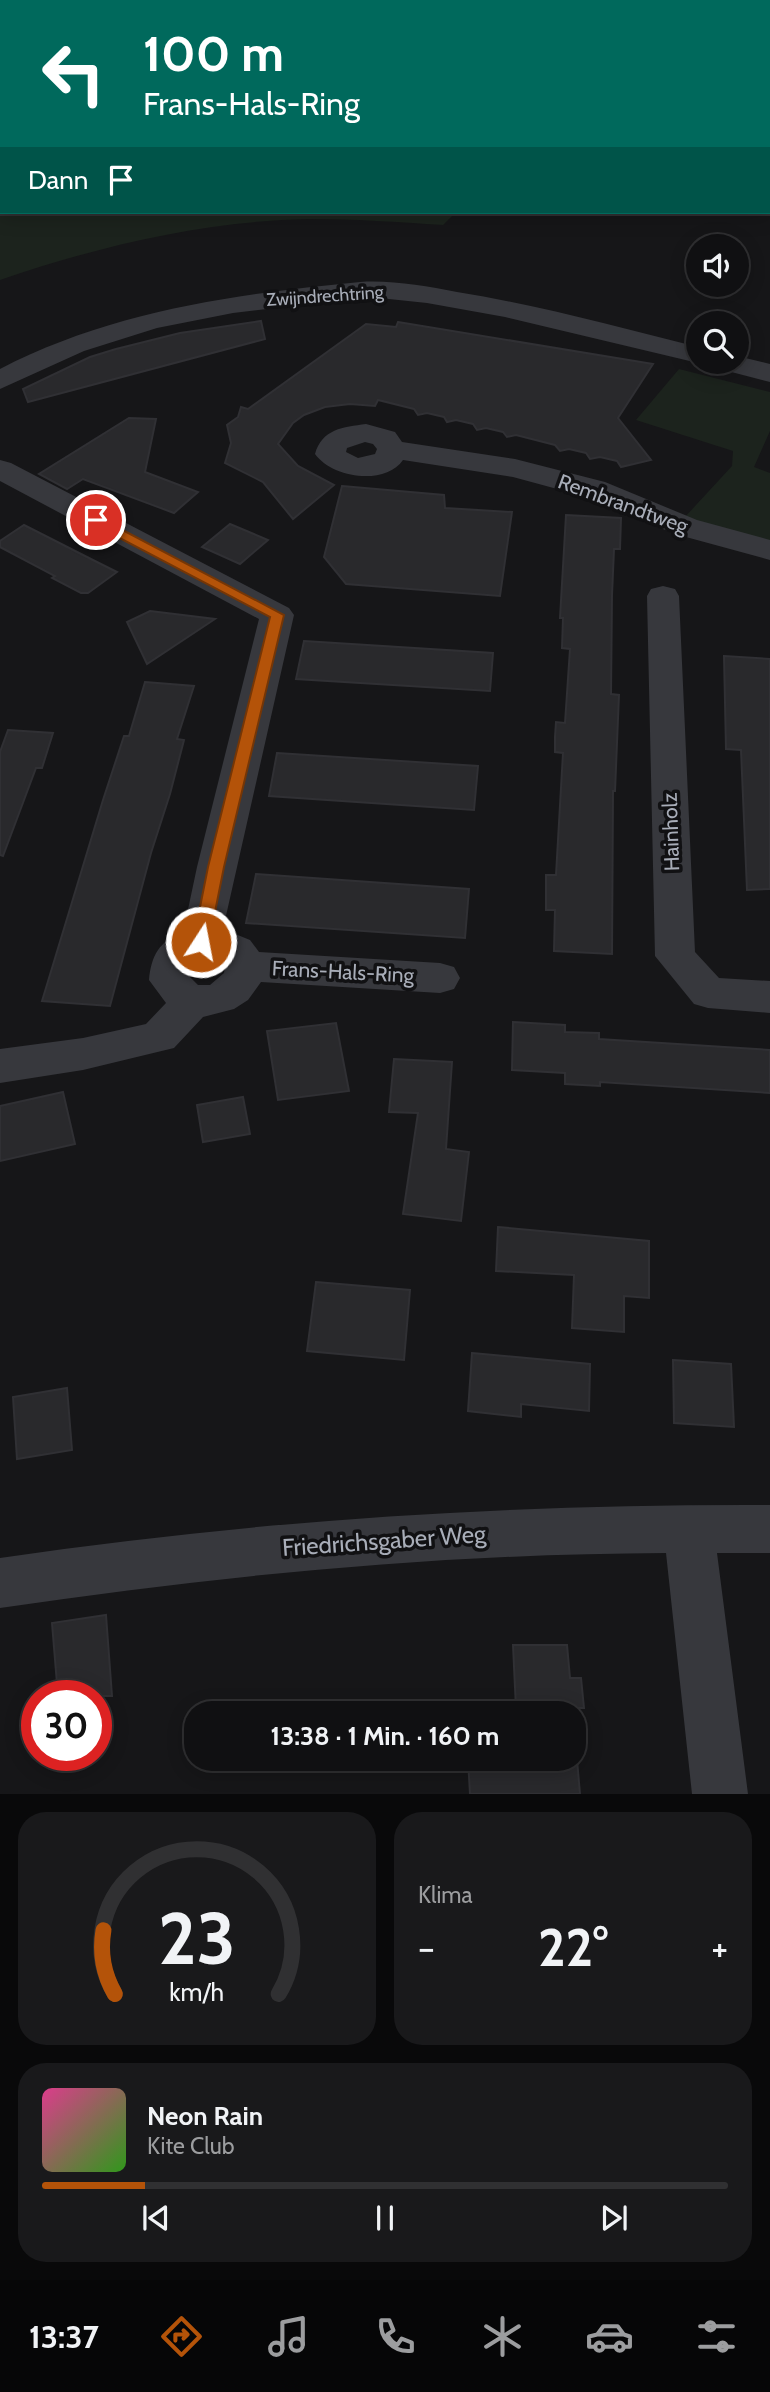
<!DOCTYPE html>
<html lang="de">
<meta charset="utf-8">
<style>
:root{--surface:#101012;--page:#19191b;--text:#f1f3f6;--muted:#9c9d9f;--line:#303032;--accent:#b45309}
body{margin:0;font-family:Cabin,sans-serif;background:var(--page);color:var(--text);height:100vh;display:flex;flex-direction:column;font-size:26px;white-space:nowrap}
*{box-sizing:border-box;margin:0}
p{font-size:23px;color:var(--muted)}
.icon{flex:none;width:38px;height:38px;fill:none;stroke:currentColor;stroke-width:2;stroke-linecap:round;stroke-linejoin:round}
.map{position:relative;height:1794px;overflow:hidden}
.drawer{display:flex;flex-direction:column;gap:18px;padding:18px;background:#09090a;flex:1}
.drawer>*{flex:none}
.top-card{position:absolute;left:0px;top:0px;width:770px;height:214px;box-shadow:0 4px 18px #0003,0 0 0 2px var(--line);background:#00695c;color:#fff;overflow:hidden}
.fabs{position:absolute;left:686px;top:234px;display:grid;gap:14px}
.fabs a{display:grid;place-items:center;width:63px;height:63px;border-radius:50%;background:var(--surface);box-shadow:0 4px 18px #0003,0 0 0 2px var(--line);font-size:35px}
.speed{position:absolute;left:21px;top:1680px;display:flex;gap:14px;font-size:35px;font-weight:700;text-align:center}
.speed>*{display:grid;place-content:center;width:91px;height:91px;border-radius:50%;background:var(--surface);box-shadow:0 4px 18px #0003,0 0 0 2px var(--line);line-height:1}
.speed .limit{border:10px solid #d22;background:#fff;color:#111}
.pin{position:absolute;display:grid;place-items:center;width:60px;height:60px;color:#fff;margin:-30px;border:4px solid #fff;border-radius:50%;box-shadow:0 2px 7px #0007}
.me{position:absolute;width:77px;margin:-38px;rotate:11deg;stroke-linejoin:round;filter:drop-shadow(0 0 5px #0008)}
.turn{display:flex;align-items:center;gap:24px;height:147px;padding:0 28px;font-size:32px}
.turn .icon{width:91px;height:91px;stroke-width:2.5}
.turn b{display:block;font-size:49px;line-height:60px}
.then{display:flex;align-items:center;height:66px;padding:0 28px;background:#0003;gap:14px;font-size:26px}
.big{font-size:52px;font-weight:700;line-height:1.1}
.drawer .card{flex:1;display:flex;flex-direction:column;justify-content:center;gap:10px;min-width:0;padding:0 24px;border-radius:28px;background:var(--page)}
.drawer .dial{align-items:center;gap:0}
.dial svg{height:182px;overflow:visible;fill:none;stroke:var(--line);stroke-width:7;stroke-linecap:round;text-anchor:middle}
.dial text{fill:var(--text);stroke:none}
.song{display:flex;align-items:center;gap:21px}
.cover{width:84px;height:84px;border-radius:10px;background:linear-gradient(135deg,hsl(330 70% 55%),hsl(110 70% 35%))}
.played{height:7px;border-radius:4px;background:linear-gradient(90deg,var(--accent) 15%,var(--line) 15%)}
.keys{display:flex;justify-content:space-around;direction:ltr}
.heat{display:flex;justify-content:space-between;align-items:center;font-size:38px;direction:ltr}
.drawer .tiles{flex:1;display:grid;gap:18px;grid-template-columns:1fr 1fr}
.card:last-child{grid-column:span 2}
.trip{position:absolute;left:184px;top:1701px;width:402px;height:70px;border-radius:28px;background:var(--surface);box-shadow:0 4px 18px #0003,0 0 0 2px var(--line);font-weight:700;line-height:70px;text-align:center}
.tab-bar{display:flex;height:112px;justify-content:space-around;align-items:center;background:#060607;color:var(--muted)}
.tab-bar .icon{width:49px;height:49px}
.tab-bar .current{color:var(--accent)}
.tab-bar b{font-size:32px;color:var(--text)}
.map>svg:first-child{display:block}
</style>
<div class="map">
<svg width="770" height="1794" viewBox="0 0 770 1794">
<rect width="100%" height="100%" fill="#161618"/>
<g fill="#1c231d">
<polygon points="0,0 770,0 770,44 768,2 2,2 0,89"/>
<path d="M0 121 2 212H456L443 225C398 222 354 219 309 219 204 221 99 246 0 280Z"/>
<polygon points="679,369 770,392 770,431 754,467 770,473 770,542 684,518 732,466 733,451 636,420"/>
</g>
<g fill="#29292c" stroke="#303034" stroke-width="2">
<polygon points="261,321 265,339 28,402 23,389 90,357 116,349 180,333"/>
<polygon points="398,322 653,364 618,418 651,460 621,467 617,461 600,457 590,459 586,453 569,449 560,451 555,445 516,435 507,437 503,432 486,428 477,430 473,424 456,420 447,422 444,417 427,413 418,415 414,409 378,400 375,406 350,404 325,407 304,415 293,423 278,444 298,466 334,485 293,519 263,482 225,463 231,443 227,425 238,417 241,407 248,409 366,324 396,327"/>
<polygon points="129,418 156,419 145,472 198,492 174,513 83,479 67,489 39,474"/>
<polygon points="342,486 444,495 445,508 512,512 500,596 346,584 324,557"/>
<polygon points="566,515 621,518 620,549 614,549 612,595 611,694 619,695 615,791 613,791 612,954 554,951 555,910 546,910 546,875 556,875 563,753 555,752 555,737 556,722 565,723 570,649 562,648 563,618 560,618"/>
<polygon points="230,524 268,540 240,564 202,547"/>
<polygon points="24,525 91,559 117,572 88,593 81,593 52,578 55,576 0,547 0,541"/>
<polygon points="150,611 215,619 147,664 127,622"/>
<polygon points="304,641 493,653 490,691 296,679"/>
<polygon points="724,656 770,659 770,889 747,890 741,750 726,749"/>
<polygon points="145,682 194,686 177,739 184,740 170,794 151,853 110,1006 42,1001 103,800 124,736 129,736"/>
<polygon points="8,730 53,733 42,768 36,768 3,856 0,855 0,752"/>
<polygon points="277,753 478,766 474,810 269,796"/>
<polygon points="256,874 469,889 465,938 246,923"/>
<polygon points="513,1022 565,1025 565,1032 599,1033 599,1039 770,1050 770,1093 600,1082 600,1086 565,1084 565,1073 512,1070"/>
<polygon points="336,1023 349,1091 278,1100 267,1031"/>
<polygon points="394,1059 452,1062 446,1149 469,1152 461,1221 403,1214 418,1113 389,1112"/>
<polygon points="63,1092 75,1144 0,1161 0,1106"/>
<polygon points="243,1097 250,1134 203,1142 197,1105"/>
<polygon points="498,1227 649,1241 649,1298 624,1296 624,1332 572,1328 574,1275 496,1271"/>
<polygon points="316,1282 410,1290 404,1360 307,1351"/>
<polygon points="472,1353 590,1364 589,1411 521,1404 521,1417 468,1411"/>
<polygon points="673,1360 731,1364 734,1427 674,1423"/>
<polygon points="67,1388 72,1450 17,1459 13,1397"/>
<polygon points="106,1615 112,1696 58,1696 52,1623"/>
<polygon points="513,1645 567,1645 570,1678 581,1678 584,1708 573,1708 573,1713 508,1713 508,1709 516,1709"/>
<polygon points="574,1725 580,1794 470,1794 468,1759 574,1759"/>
</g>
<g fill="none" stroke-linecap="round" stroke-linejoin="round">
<g fill="#37383d" fill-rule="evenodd">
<rect x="768" y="151" width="2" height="15"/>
<path d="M360 282C392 280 425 286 457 292 538 305 618 327 698 347V362H703L698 363 505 317 427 303 370 297 233 313 157 328 84 351 0 389V369C112 311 236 294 360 282Z"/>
<polygon points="737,356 770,364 770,382 716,368 712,362 737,362"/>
<path d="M366 424 395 432 402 442 515 459 605 482 697 520 770 540V560L675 534 583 496 513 477 403 460C385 486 332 478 315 454 322 429 343 427 366 424ZM365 442 373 444 377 449 375 454 358 458 346 452 347 448Z"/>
<path d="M0 460 11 463 289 608 294 615 223 929 250 940 259 952 440 963 454 967 460 978 454 989 440 993 261 982 248 1000 234 1009 203 1017 174 1048 83 1070 0 1083V1049L83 1038 146 1024 166 1003 149 980C151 957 159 940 183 933L197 867 259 619 0 481ZM212 956 225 965 224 973 210 985H198L189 976 190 966 200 958Z"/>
<polygon points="663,586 675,589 679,596 695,952 719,978 770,981 770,1013 708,1008 694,1004 655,956 647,596 651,589"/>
<path d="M770 1505V1553H717L748 1794H692L666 1553C443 1554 221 1575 0 1608V1558C256 1520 511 1504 770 1505Z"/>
</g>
<g fill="#45474d" fill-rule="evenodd">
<rect x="768" y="48" width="2" height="14"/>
<rect x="0" y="107" width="2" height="14"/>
</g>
</g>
<polygon fill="#b45309" stroke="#753606" stroke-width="2" points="96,516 284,615 224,867 209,942 201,948 193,942 208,867 270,617 91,523 90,520"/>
<g text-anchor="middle" stroke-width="7" stroke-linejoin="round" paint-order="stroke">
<g font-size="18" fill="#a8adb8" stroke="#111113">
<text transform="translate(325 296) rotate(-4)" y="6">Zwijndrechtring</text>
</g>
<g font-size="21" fill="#a8adb8" stroke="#111113">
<text transform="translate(623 504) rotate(20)" y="7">Rembrandtweg</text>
<text transform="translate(671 832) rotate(-92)" y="7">Hainholz</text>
<text transform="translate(343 972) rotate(3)" y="7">Frans-Hals-Ring</text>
</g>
<g font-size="24" fill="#a8adb8" stroke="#111113">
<text transform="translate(384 1541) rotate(-4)" y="8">Friedrichsgaber Weg</text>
</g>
</g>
</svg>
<div class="fabs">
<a><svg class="icon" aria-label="sound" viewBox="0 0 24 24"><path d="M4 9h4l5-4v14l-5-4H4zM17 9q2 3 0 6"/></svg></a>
<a><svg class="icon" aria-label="search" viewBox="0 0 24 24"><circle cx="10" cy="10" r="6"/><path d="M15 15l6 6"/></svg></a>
</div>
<div class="speed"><div class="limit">30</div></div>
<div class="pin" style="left:96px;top:520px;background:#d93025"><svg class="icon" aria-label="arrive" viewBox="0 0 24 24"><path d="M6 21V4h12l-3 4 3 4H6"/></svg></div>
<svg class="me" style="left:201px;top:942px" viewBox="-20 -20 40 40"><circle r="17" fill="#b45309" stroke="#fff" stroke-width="3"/><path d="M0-11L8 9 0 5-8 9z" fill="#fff"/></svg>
<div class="trip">13:38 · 1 Min. · 160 m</div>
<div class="top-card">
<div class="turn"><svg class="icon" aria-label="left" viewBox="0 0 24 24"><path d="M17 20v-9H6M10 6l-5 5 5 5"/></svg><div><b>100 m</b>Frans-Hals-Ring</div></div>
<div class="then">Dann<svg class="icon" aria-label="arrive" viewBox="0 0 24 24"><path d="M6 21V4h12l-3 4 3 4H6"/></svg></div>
</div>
</div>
<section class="drawer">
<div class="tiles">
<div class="card dial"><svg viewBox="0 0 100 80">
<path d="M14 69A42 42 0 1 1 86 69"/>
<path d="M14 69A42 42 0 0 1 9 41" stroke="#b45309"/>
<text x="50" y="56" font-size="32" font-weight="700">23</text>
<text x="50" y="72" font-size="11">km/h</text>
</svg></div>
<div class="card"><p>Klima</p>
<div class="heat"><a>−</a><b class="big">22°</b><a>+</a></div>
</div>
<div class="card">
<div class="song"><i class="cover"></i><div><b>Neon Rain</b><p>Kite Club</p></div></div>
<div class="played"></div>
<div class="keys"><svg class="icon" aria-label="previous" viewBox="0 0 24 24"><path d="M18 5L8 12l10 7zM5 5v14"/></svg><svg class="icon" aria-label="pause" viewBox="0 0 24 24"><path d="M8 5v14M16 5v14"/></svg><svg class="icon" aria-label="next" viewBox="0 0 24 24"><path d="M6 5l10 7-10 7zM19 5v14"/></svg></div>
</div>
</div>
</section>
<nav class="tab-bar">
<b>13:37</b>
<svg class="icon current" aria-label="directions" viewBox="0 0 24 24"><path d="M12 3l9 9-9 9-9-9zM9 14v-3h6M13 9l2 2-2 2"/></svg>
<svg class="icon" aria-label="music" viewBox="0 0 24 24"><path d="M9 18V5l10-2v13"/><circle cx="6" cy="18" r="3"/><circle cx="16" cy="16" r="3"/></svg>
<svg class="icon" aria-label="phone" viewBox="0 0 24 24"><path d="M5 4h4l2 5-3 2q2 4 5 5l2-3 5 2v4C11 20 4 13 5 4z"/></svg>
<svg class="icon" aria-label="climate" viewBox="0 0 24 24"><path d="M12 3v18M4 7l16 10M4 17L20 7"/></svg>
<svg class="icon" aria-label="car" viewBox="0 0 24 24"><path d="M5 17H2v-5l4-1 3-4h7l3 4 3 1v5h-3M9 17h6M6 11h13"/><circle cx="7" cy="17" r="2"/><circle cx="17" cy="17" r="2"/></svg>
<svg class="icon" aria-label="filters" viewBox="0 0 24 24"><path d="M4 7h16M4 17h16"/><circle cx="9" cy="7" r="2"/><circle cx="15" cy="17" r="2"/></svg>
</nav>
